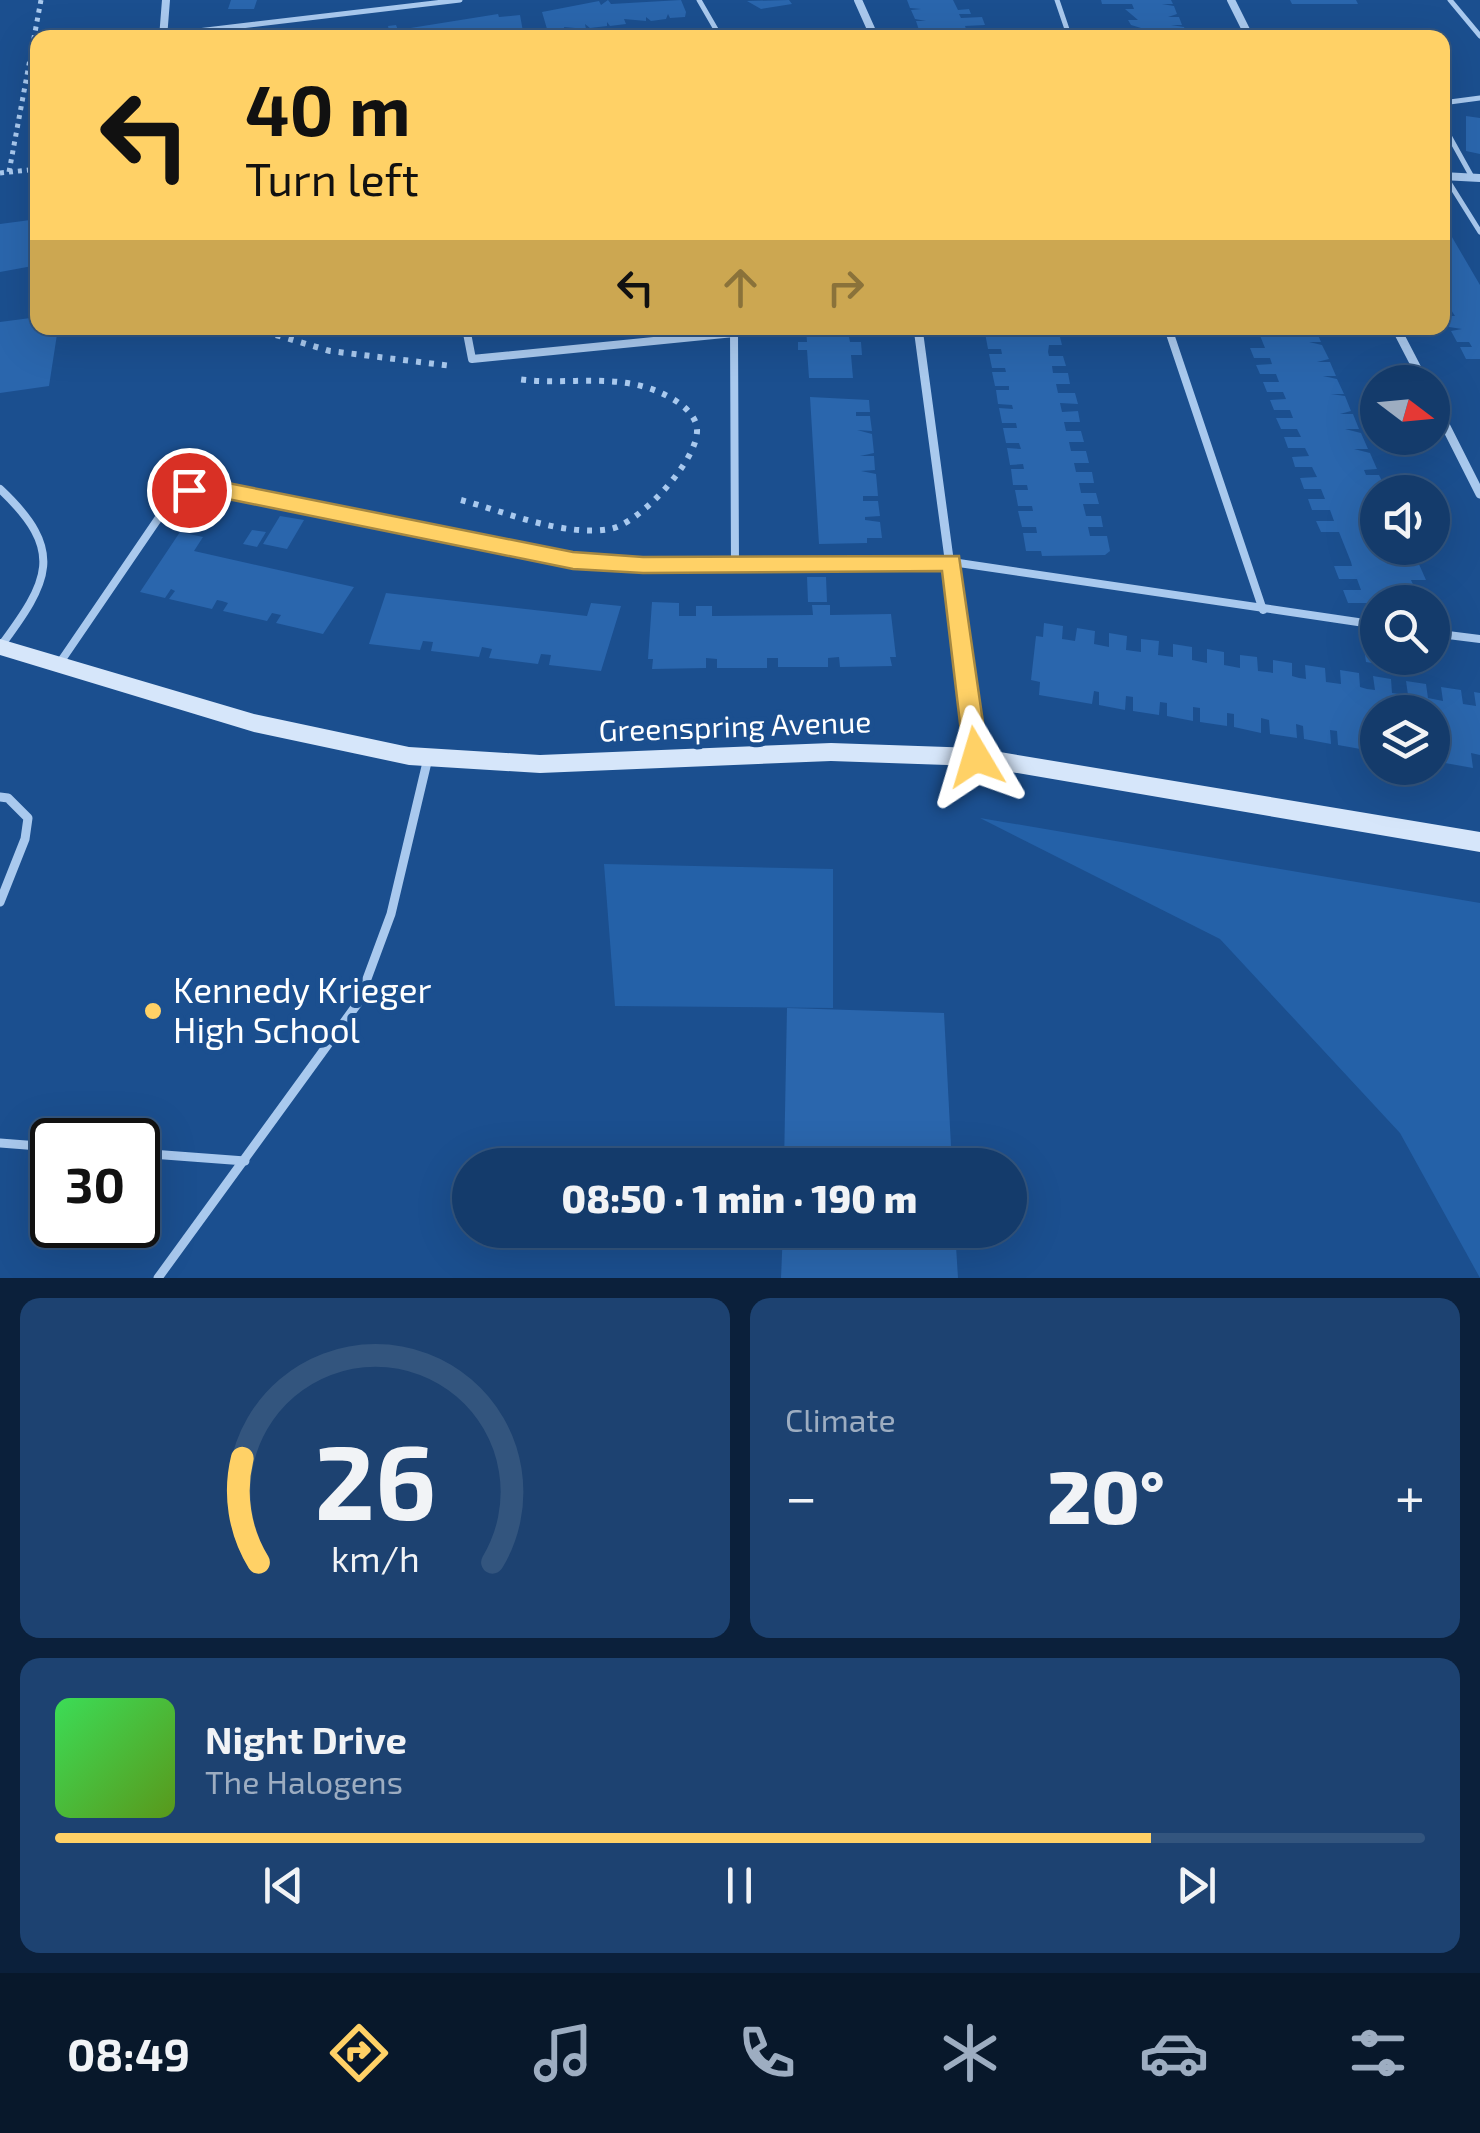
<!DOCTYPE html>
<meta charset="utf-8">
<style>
:root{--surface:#143b6b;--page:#1d4271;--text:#f1f3f6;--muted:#9dadc1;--line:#33557e;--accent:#ffd166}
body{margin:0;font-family:"Exo 2",sans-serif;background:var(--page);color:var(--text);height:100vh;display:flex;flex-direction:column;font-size:38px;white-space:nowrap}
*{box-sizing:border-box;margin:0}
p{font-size:32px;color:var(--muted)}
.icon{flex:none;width:55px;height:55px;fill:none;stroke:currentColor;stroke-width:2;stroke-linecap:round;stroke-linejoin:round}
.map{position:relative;height:1278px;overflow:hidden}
.details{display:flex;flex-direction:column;gap:20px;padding:20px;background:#0b203b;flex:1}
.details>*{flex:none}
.banner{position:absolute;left:30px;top:30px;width:1420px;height:305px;border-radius:20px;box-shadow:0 10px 40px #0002,0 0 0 2px var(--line);background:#ffd166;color:#111;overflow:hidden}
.needle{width:65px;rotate:106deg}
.fabs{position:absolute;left:1360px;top:365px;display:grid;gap:20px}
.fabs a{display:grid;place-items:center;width:90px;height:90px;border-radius:50%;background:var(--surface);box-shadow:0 10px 40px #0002,0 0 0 2px var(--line);font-size:50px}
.speed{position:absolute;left:30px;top:1118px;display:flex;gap:20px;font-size:50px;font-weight:700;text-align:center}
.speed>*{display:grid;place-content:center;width:130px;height:130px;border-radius:50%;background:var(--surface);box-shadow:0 10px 40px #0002,0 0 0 2px var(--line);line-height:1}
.speed .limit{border:5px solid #111;border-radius:15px;background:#fff;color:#111}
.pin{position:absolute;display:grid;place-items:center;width:85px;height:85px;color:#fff;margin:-42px;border:5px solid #fff;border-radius:50%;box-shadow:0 2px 10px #0007}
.me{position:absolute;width:110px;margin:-55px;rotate:353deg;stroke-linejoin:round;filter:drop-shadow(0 0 8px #0008)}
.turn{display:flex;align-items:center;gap:35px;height:210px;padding:0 50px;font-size:45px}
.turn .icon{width:130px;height:130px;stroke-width:2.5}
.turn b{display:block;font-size:70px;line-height:85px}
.lanes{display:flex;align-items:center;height:95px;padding:0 50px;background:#0003;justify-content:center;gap:50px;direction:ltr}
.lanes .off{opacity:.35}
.big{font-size:75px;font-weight:800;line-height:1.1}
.details .tile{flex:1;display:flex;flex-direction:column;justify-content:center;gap:15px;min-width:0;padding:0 35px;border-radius:20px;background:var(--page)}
.details .dial{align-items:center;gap:0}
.dial svg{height:260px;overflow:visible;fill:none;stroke:var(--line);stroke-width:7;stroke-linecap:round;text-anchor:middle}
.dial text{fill:var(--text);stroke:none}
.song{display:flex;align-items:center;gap:30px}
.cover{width:120px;height:120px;border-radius:15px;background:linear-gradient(135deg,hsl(130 70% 55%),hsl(90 70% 35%))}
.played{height:10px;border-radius:5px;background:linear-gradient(90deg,var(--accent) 80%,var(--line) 80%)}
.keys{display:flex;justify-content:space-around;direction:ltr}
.heat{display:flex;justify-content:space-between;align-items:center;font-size:55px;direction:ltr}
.details .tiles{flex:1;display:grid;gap:20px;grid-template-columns:1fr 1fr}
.tile:last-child{grid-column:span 2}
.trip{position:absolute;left:452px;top:1148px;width:575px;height:100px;border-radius:50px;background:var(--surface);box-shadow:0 10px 40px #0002,0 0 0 2px var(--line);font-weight:800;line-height:100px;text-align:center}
.dock{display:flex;height:160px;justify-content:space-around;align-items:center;background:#08182b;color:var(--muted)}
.dock .icon{width:70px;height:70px}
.dock .on{color:var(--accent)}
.dock b{font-size:45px;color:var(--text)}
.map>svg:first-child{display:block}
</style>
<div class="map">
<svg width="1480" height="1278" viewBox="0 0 1480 1278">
<rect width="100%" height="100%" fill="#1b4f8f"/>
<g fill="#2461a8">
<polygon points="980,818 1480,903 1480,1278 1400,1133 1220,939"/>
<polygon points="604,864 833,869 833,1008 615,1006"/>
</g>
<g fill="#2a66ad">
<polygon points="231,0 257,0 254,9 228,9"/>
<polygon points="608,0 611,4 681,0 686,12 685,17 670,18 668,14 666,19 651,21 646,17 646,21 624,19 626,24 610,26 607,22 607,26 590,28 585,24 586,29 564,27 565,31 551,33 547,29 542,12 599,1 601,5"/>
<polygon points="789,0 792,4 761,9 747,1"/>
<polygon points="907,0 953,0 958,10 969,9 971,14 959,14 961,18 982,17 985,25 965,26 967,32 979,31 982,37 922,38 920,33 930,32 919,30 916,21 926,21 915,19 911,10 921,9 910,8"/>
<polygon points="1101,0 1171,0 1173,4 1162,4 1174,6 1177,14 1168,17 1179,17 1182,25 1171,25 1184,27 1187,36 1135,36 1133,31 1141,28 1131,25 1128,20 1138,20 1125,9 1134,9 1132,4 1102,4"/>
<polygon points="1290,0 1356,0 1358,4 1292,4"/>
<polygon points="498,14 499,17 520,15 524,37 378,38 378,32 389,31 388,26 396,25 398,30"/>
<polygon points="1466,116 1480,118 1480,154 1466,151"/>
<polygon points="38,219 38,265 0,272 0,224"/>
<polygon points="1442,220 1480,285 1480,359 1466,359 1460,347 1472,347 1469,342 1457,342 1451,331 1462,329 1449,327 1444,316 1455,316 1442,296"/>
<polygon points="38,317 38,328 58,328 49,386 0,393 0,322"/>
<polygon points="806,328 860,328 861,337 849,337 850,342 861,342 862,355 851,355 853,378 809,378 807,350 798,350 798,342 807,342"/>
<polygon points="997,328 1045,328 1047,337 1060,337 1062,345 1049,345 1048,352 1049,356 1063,356 1066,366 1052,366 1053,373 1068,373 1070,384 1056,384 1058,393 1075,393 1078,404 1060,403 1062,412 1078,411 1080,422 1064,422 1066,431 1081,431 1084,442 1069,442 1071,451 1086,451 1089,463 1074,463 1076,472 1092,472 1094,483 1079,483 1081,493 1096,493 1099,504 1083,504 1086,516 1101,516 1103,527 1088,527 1090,536 1107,536 1110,551 1105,555 1042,556 1041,551 1026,551 1023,533 1037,533 1036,527 1022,527 1018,511 1033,511 1032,506 1018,506 1015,490 1028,490 1027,485 1013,485 1011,469 1024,469 1023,464 1010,465 1007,448 1021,449 1019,443 1006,443 1003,428 1017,428 1016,423 1002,423 999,408 1013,409 1012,405 998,404 996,390 1009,390 1009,386 995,386 992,372 1006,372 1005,368 992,368 989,354 1002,354 1001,349 988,349 985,333 998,333"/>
<polygon points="1257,328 1315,328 1321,342 1309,342 1322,345 1329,359 1317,362 1330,362 1336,376 1323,376 1337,379 1344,394 1331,394 1345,396 1351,411 1340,414 1353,414 1359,429 1345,429 1361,433 1368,449 1354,449 1370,453 1377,469 1364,470 1366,475 1379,475 1387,491 1373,491 1378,494 1378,548 1411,548 1416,558 1401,558 1418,562 1426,580 1411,580 1421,602 1378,602 1378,611 1370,611 1367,603 1348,603 1343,590 1361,590 1357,579 1339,579 1334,566 1352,566 1351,562 1339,532 1321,532 1316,521 1334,521 1330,510 1312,510 1308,499 1325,499 1321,489 1304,489 1300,478 1317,477 1312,467 1295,467 1292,457 1309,456 1305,448 1288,448 1284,437 1301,437 1297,429 1281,429 1276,418 1293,418 1290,410 1274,410 1270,400 1286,399 1283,392 1267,392 1263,382 1279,382 1276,374 1260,374 1256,365 1272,364 1270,358 1254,358 1250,348 1265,348"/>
<polygon points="810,397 869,400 870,412 856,412 856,416 870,416 872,431 857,430 872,434 874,453 860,456 874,456 875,470 861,471 876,474 878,496 863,496 863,501 878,501 880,516 865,517 865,520 880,522 882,538 867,538 867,543 819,544"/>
<polygon points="280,516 304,520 287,549 263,544"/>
<polygon points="252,530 266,532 257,547 243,544"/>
<polygon points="180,532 203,537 194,551 354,587 323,634 276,623 281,615 272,613 267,621 223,611 228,603 222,601 217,600 212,609 169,599 175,591 171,589 165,598 140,592"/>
<polygon points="807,577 826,577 827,602 808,602"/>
<polygon points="386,593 587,616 591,603 621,606 601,671 549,665 551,655 541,654 538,664 489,658 492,649 482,647 479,657 431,651 433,642 423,641 420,650 369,644"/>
<polygon points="652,602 679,603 679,616 696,616 696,606 712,606 712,616 813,615 812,605 830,605 830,615 891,614 896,657 890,657 892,666 840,667 839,657 828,658 828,667 778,667 778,658 767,658 767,668 717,668 717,659 706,658 706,668 652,669 653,659 648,659"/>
<polygon points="1044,623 1063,626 1062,639 1069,640 1075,641 1077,628 1095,631 1094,644 1109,647 1109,633 1127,636 1126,650 1141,652 1141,639 1159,641 1158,655 1173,657 1173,644 1192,647 1192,660 1207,663 1207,649 1224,652 1224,665 1240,668 1240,655 1257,657 1258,671 1267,672 1273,673 1273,660 1292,663 1292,676 1299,678 1306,679 1305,665 1325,668 1326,682 1341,684 1340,670 1359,673 1360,687 1367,689 1375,690 1373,676 1391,679 1392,693 1408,695 1406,681 1426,684 1428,698 1443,701 1441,687 1461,690 1463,704 1476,706 1474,692 1480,693 1480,755 1471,753 1473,768 1445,763 1443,749 1435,747 1437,762 1432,761 1432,712 1378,712 1378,752 1372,737 1365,736 1366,750 1338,745 1337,731 1330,730 1331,744 1304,739 1303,726 1296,724 1297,738 1270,734 1269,720 1261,718 1261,733 1234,727 1234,714 1227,713 1227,726 1200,722 1200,708 1193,707 1193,721 1167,716 1167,703 1160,702 1159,715 1133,711 1133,697 1126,696 1125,710 1099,705 1099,692 1094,691 1092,704 1039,695 1040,682 1031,680 1036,636 1043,637"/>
<polygon points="1362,634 1378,636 1378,658 1396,658 1397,667 1366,662"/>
<polygon points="787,1008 944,1013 952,1165 784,1165"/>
<polygon points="783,1230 955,1230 958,1278 781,1278"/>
</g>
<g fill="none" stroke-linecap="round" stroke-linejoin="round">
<g stroke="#a9c9ee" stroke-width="5" stroke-dasharray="4 5" stroke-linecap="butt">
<polyline points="9,172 41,0"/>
<polyline points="0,173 38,169"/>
</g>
<g stroke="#a9c9ee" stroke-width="6" stroke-dasharray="5 8" stroke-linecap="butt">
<polyline points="276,335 330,351 452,366"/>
<path d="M461 500C506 512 563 537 610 529 639 524 699 460 697 429 696 412 675 399 661 393 616 372 565 386 518 379"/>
</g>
<g stroke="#a9c9ee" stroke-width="5">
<polyline points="699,0 721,38"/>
<polyline points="1057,0 1070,38"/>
<polyline points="1450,0 1480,36"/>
<polyline points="164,35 460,0"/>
<polyline points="1442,103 1480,98"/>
<polyline points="1442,123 1472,177"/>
<polyline points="1445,176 1480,232"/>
</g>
<g stroke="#a9c9ee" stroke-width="8">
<polyline points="466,328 472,359 734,333"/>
<polyline points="734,328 735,565"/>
<polyline points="1168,328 1263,610"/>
<path d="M0 489C66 551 49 581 0 647"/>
<polyline points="1432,633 1480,639"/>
<polyline points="59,664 175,494 208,487 573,560 643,565 952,562 1378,625"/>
</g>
<g stroke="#a9c9ee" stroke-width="9">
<polyline points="0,797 8,798 28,818 25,839 0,902"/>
<polyline points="0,1143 52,1147"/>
<polyline points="138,1153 245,1161"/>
<polyline points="158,1278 358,1003 391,914 428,758"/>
</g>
<g stroke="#a9c9ee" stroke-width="8">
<polyline points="858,0 875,38"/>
<polyline points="1231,0 1250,38"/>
<polyline points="163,38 166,0"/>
<polyline points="1442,176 1480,178"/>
</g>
<g stroke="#a9c9ee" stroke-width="9">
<polyline points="918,328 973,737"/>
<polyline points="1396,328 1424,382"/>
<polyline points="1432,399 1480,494"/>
</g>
<polyline stroke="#a9c9ee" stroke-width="12" points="973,735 976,757"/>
<polygon fill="#d6e6fa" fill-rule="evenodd" points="0,639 254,714 409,747 540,755 831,743 976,748 1480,832 1480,852 976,766 831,761 540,773 409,765 254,732 0,655"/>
</g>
<polygon fill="#ffd166" stroke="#a68842" stroke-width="2.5" points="223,482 573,552 643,557 959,556 988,757 976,768 964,757 942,571 643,573 573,569 223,498 189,498 179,490 189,483"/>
<circle fill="#ffd166" stroke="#1b4f8f" stroke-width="4" cx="153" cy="1011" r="10"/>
<g text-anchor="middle" stroke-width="10" stroke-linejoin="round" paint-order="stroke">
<g font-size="30" fill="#fff" stroke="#1b4f8f">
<text transform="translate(735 727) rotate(-2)" y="10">Greenspring Avenue</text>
</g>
<g font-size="35" fill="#fff" stroke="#1b4f8f" text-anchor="start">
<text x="173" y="1003">Kennedy Krieger<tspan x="173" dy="40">High School</tspan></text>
</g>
</g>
</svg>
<div class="fabs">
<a><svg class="needle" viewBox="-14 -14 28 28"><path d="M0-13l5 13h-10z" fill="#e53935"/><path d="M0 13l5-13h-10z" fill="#9dadc1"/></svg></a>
<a><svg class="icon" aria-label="sound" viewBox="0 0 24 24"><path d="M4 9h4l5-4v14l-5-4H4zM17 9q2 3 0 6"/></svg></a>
<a><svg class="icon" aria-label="search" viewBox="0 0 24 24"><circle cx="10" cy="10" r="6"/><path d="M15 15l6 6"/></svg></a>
<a><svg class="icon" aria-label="layers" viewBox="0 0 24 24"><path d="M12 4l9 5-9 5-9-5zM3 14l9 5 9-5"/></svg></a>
</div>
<div class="speed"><div class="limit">30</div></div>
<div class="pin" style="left:189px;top:490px;background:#d93025"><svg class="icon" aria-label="arrive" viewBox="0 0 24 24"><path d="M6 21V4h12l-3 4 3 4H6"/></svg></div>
<svg class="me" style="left:976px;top:757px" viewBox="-20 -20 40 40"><path d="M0-17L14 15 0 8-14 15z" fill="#ffd166" stroke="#fff" stroke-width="4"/></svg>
<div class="trip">08:50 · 1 min · 190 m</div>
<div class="banner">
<div class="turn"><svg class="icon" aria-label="left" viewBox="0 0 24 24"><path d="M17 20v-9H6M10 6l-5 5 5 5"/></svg><div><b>40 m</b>Turn left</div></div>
<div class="lanes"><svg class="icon" aria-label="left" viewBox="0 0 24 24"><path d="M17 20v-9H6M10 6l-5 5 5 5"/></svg><svg class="icon off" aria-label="ahead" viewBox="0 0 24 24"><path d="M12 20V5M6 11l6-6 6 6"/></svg><svg class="icon off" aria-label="right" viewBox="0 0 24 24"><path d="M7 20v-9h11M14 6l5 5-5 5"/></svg></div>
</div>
</div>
<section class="details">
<div class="tiles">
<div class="tile dial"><svg viewBox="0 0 100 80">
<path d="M14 69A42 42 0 1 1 86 69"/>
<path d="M14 69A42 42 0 0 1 9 37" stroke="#ffd166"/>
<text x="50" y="56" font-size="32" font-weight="700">26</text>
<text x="50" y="72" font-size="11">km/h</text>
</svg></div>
<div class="tile"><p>Climate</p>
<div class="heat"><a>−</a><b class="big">20°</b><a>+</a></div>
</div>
<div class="tile">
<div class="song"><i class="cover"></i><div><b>Night Drive</b><p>The Halogens</p></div></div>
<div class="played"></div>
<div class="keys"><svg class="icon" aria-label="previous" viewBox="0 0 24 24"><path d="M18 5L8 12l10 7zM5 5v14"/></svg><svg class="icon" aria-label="pause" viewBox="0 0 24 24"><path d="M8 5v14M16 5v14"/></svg><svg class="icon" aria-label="next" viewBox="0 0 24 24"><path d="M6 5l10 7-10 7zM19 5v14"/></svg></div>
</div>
</div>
</section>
<nav class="dock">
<b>08:49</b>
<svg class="icon on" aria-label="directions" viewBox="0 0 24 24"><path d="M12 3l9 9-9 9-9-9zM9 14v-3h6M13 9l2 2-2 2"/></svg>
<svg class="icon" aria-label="music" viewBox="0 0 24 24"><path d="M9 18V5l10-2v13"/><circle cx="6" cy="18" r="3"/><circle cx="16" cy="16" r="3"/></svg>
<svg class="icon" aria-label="phone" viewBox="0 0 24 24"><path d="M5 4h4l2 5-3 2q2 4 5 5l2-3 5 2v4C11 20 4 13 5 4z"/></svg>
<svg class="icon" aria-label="climate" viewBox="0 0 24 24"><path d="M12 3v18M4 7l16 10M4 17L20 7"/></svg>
<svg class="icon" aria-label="car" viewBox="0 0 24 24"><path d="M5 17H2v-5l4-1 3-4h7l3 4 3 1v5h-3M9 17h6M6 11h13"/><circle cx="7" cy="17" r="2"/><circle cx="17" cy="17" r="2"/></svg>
<svg class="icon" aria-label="filters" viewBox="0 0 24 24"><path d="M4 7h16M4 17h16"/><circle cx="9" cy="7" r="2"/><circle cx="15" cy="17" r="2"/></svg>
</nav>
